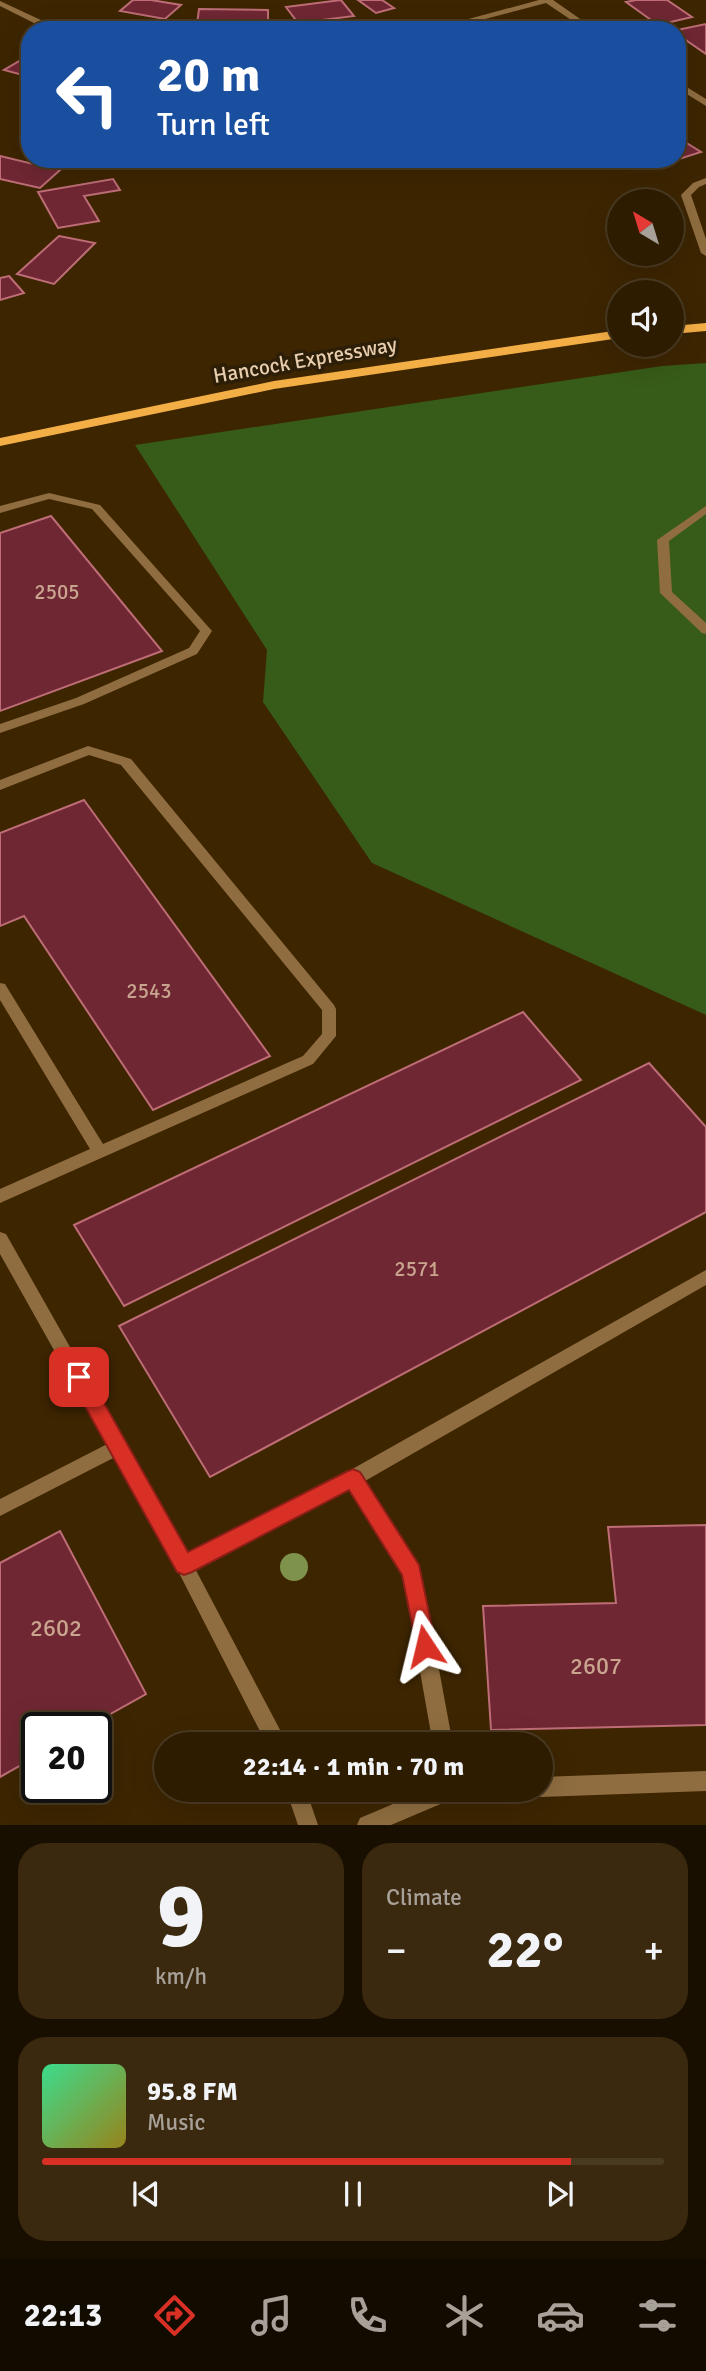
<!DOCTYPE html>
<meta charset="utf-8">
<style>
:root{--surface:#2e1c00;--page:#3a290f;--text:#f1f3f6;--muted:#a7a199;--line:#493a22;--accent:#d93025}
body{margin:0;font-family:Signika,sans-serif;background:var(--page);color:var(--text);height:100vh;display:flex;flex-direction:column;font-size:26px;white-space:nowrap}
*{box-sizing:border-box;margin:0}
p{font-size:23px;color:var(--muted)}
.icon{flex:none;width:38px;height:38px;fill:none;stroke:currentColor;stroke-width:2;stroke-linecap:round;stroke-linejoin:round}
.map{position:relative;height:1825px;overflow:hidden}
.sheet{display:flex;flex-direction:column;gap:18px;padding:18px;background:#190f00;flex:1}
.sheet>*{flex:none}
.hud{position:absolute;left:21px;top:21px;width:665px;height:147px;border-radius:28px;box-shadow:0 7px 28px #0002,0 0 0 2px var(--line);background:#1a4fa0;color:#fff;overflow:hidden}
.needle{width:46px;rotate:322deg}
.tools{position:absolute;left:607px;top:189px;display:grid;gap:14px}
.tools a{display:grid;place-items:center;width:77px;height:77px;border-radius:50%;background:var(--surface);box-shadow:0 7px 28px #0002,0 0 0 2px var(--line);font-size:35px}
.speed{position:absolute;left:21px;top:1712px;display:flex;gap:14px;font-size:35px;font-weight:700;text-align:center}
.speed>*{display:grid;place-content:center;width:91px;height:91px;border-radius:50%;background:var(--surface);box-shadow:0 7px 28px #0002,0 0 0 2px var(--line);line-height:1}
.speed .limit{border:4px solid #111;border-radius:10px;background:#fff;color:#111}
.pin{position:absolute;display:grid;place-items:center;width:60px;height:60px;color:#fff;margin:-30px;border-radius:14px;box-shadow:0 4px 10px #0006}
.me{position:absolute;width:77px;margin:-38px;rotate:350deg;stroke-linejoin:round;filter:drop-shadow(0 0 5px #0008)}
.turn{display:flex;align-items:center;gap:24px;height:147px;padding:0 21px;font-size:32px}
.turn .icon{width:91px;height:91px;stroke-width:2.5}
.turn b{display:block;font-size:49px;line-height:60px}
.big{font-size:52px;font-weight:700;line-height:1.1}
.sheet .card{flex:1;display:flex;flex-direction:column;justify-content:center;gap:10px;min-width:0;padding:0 24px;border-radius:28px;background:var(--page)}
.sheet .dial{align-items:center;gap:0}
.dial b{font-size:91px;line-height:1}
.song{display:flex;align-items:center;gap:21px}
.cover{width:84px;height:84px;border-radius:10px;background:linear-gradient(135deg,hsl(150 70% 55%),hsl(50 70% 35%))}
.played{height:7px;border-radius:4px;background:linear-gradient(90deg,var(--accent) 85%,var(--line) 85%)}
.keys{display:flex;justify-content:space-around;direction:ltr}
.heat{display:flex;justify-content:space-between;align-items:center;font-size:38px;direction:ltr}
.sheet .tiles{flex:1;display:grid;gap:18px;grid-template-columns:1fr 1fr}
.card:last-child{grid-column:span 2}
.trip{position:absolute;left:154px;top:1732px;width:399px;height:70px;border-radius:35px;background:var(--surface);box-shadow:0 7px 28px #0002,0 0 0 2px var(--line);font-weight:700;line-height:70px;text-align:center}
.dock{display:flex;height:112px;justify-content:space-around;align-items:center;background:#120b00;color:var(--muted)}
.dock .icon{width:49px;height:49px}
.dock .selected{color:var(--accent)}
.dock b{font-size:32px;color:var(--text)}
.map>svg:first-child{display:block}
</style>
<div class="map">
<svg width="706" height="1825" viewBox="0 0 706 1825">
<rect width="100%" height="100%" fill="#3d2500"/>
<polygon fill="#375b18" points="706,363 706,1015 372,863 263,702 267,650 135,445 662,366"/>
<g fill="#6f2733" stroke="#be6d76" stroke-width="2">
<polygon points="133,0 151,0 181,5 165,19 120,11"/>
<polygon points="341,0 354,16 298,23 286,7"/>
<polygon points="358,0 382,0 394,8 376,13"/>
<polygon points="636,0 667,0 692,17 658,25 626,2"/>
<polygon points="199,9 268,10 268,23 197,24"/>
<polygon points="706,24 706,54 677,34 677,30"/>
<polygon points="28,56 30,77 4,70"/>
<polygon points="677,137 701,152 670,162 666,159 677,159"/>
<polygon points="0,156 33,164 39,159 69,162 40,188 0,179"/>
<polygon points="113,179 120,190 84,196 99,221 58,228 38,192"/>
<polygon points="59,236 95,243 54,284 17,274"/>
<polygon points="9,276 24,293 0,300 0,278"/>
<polygon points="51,516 162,651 0,711 0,533"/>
<polygon points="84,800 270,1056 153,1110 24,916 0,926 0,833"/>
<polygon points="523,1012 581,1080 124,1306 74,1225"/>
<polygon points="649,1063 706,1127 706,1212 210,1477 119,1326"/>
<polygon points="706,1525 706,1725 491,1730 483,1606 616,1603 608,1527"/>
<polygon points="60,1531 146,1694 87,1727 37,1727 37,1756 0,1777 0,1563"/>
</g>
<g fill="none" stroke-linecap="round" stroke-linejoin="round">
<g fill="#8f6d40" fill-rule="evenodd">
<polygon points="706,178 706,184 699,187 691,195 706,239 706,256 701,253 681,195 693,183"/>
<polygon points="49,493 100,505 212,631 197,654 84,704 0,733 0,724 76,698 189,648 200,631 92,509 49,499 0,513 0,506"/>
<polygon points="88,746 131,759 334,1005 336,1009 336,1036 313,1064 0,1203 0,1189 90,1149 0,1000 0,983 5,984 103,1144 303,1056 322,1034 322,1010 121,765 89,755 0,790 0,780"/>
<polygon points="706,1270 706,1285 365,1481 421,1572 453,1745 433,1745 403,1575 350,1489 190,1571 184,1574 178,1571 175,1565 178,1559 347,1472"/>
<polygon points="119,1438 125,1440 128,1446 125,1452 0,1516 0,1499"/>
<polygon points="706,1771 706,1791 541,1797 534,1794 533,1790 541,1790 541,1777"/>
<polygon points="426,1790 460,1790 457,1797 391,1825 357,1825 360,1818"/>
</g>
<g fill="#8f6d40" fill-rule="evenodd">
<polygon points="539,0 553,0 596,30 586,30 546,3 443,30 428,30"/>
<polygon points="0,1 58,28 59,30 48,30 0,6"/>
<polygon points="677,81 706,99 706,106 677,88"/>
<polygon points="706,506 706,514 669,541 672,592 706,623 706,634 702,633 660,593 657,540"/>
<polygon points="0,1232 6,1234 190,1559 288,1745 267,1745 178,1571 0,1254"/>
<polygon points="286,1790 306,1790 318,1825 298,1825"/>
</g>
<g fill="#f4ae46" fill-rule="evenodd">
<polygon points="706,323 706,331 672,334 672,326"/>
<polygon points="620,330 620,338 274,389 0,446 0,438 274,381"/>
</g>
</g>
<circle fill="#7e924c" cx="294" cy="1567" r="14"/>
<polygon fill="#d93025" stroke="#8d1f18" stroke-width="2" points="79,1369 86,1371 188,1552 346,1472 353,1469 360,1472 419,1565 436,1646 433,1653 425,1656 418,1653 402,1575 349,1490 192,1572 184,1575 177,1572 72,1383 69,1377 72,1371"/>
<g text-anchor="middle" stroke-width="7" stroke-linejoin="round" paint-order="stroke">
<g font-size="21" fill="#e7cdad" stroke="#2d1e08">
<text transform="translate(305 360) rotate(-10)" y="7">Hancock Expressway</text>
</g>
<g font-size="21" fill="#c9a48e">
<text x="57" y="599">2505</text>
<text x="149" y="998">2543</text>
<text x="417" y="1276">2571</text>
</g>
<g font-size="24" fill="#c9a48e">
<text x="56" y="1636">2602</text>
<text x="596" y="1674">2607</text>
</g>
</g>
</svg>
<div class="tools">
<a><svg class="needle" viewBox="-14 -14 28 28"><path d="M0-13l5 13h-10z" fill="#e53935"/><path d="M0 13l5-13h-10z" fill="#a7a199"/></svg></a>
<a><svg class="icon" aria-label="sound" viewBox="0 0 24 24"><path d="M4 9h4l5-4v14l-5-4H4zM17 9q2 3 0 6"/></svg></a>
</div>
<div class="speed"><div class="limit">20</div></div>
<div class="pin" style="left:79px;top:1377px;background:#d93025"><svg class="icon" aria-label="arrive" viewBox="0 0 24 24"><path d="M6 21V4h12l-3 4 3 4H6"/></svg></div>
<svg class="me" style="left:425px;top:1646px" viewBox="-20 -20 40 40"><path d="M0-17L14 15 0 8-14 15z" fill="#d93025" stroke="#fff" stroke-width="4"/></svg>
<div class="trip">22:14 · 1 min · 70 m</div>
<div class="hud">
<div class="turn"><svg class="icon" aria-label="left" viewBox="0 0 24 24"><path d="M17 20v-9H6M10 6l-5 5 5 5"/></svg><div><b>20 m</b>Turn left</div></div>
</div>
</div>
<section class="sheet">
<div class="tiles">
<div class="card dial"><b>9</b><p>km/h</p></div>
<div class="card"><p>Climate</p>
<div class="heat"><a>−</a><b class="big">22°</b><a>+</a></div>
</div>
<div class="card">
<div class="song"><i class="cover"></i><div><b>95.8 FM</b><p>Music</p></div></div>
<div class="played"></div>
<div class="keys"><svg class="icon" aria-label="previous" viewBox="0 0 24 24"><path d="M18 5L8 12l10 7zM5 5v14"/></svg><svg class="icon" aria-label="pause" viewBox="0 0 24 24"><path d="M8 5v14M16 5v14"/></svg><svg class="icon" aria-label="next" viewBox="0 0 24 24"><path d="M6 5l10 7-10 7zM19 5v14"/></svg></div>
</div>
</div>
</section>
<nav class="dock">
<b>22:13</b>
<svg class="icon selected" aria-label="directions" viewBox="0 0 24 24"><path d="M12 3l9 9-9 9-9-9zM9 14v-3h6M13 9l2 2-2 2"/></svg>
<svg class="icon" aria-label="music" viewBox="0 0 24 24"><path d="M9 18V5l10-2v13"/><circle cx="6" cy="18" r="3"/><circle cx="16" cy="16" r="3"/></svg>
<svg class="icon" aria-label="phone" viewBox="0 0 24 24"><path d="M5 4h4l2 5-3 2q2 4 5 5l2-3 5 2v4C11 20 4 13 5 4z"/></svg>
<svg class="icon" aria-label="climate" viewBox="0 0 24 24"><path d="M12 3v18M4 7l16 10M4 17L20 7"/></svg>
<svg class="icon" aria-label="car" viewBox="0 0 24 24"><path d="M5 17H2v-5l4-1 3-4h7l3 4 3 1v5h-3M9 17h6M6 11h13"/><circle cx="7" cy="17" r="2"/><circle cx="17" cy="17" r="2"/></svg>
<svg class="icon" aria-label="filters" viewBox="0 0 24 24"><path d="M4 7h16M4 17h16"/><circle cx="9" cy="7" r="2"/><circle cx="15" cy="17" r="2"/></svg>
</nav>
